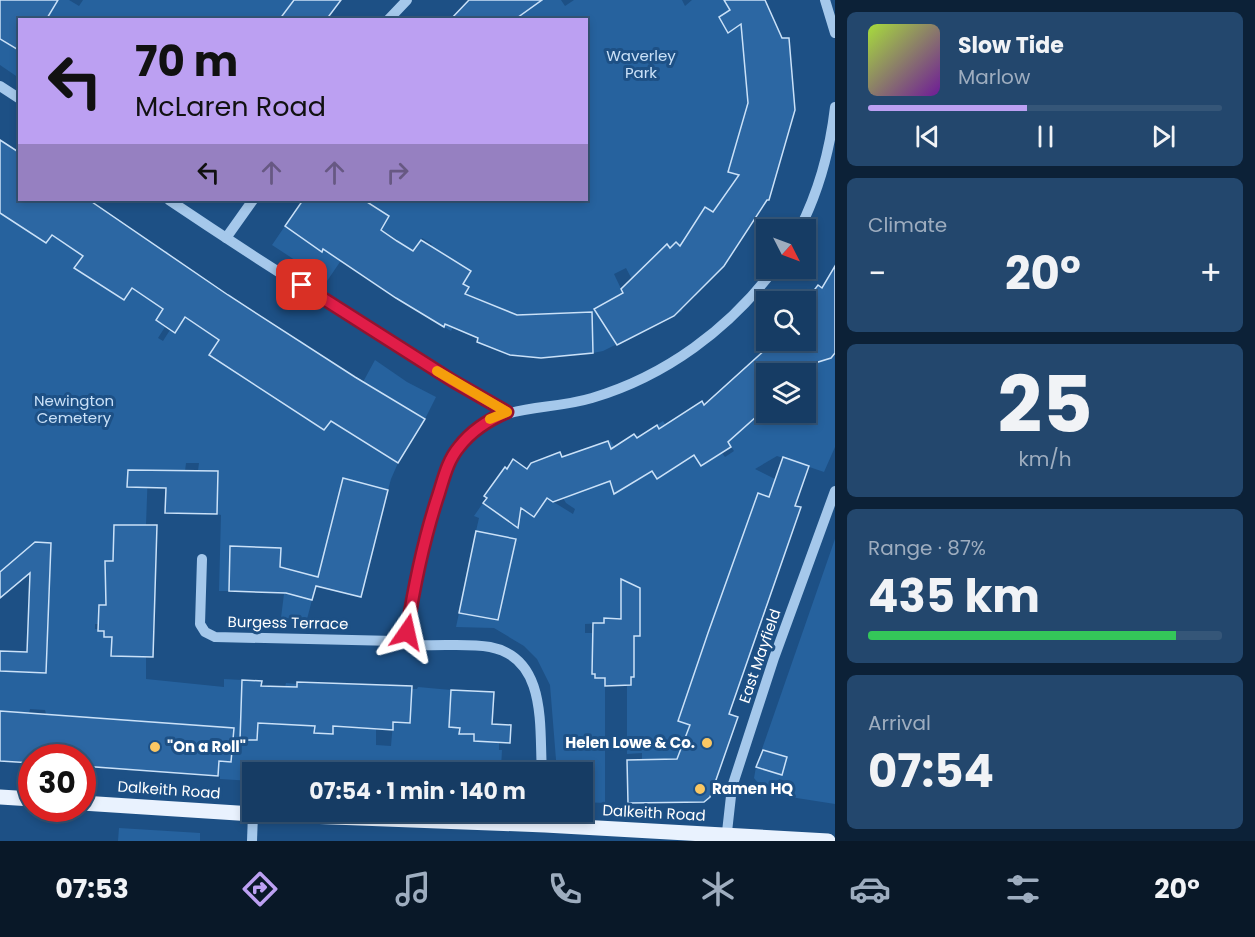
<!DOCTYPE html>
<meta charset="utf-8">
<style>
:root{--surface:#163c64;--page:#23476d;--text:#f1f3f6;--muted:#9eadbf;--line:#355678;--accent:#bca0f2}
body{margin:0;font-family:Poppins,sans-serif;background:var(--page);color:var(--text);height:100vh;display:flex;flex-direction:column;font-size:22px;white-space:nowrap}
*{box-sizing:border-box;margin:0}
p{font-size:20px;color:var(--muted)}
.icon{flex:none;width:33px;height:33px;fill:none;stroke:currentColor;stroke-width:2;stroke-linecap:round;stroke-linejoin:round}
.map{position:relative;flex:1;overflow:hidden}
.side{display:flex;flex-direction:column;gap:12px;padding:12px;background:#0c2137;width:420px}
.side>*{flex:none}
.hud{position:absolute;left:18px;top:18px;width:570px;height:183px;border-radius:0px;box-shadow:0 3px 9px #0003,0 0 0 2px var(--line);background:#bca0f2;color:#111;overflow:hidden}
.needle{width:39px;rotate:132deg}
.controls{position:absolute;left:756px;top:219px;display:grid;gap:12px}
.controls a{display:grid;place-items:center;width:60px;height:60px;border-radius:0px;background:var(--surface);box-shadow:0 3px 9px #0003,0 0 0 2px var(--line);font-size:30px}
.speed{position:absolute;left:18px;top:744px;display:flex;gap:12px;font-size:30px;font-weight:700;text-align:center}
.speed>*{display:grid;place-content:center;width:78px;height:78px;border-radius:50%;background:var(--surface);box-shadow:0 3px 9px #0003,0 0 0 2px var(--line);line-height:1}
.speed .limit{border:9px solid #d22;background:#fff;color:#111}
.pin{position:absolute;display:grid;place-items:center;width:51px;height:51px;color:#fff;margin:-26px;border-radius:12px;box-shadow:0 3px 9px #0006}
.me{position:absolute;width:66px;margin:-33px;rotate:11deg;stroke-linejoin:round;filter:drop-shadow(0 0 4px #0008)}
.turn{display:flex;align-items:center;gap:21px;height:126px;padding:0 18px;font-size:27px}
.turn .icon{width:78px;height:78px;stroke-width:2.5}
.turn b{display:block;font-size:42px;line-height:51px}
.lanes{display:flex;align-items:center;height:57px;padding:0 18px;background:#0003;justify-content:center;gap:30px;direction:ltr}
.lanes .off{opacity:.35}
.big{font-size:45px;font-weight:700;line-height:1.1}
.side .widget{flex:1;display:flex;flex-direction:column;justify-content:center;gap:9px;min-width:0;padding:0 21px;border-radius:9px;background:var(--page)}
.side .dial{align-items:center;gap:0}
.dial b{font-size:78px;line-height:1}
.song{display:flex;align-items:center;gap:18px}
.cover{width:72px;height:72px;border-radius:9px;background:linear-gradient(135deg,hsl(80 70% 55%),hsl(280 70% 35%))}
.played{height:6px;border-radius:3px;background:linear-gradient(90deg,var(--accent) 45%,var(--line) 45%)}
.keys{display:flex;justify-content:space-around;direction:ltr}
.heat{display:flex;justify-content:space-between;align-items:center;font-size:33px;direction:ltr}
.charge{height:9px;border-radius:4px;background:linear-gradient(90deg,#34c759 87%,var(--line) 0)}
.trip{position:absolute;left:242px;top:762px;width:351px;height:60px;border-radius:0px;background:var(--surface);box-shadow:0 3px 9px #0003,0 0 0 2px var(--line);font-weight:700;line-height:60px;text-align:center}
.tab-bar{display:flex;height:96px;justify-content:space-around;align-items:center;background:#091828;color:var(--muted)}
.tab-bar .icon{width:42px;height:42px}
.tab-bar .active{color:var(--accent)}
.tab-bar b{font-size:27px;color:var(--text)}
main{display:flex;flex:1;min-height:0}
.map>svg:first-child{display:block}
</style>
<main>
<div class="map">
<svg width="835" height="841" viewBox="0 0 835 841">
<rect width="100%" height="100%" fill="#1d5085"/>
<g fill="#26629e">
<polygon points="58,0 69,0 79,6 83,0 294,0 279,19 46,20"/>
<polygon points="542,0 561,0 565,6 574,0 682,0 685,6 692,0 724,0 730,11 719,18 728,32 742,23 748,107 746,107 728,172 773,185 709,249 670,248 667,245 682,311 668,319 648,281 636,287 626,268 614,274 623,293 598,307 617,344 603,351 593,353 592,333 586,312 524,314 524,333 501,351 496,350 511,312 474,297 463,325 456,322 451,331 444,327 468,287 463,284 471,272 453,260 397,297 432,244 422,238 413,251 381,229 389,216 380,210 344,263 340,262 327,281 272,245 285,226 322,251 357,200 586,200 586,20 514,19"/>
<polygon points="0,39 19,51 19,78 0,65"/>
<polygon points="0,213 46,243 56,229 83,256 75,269 91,279 99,266 123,282 115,294 124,300 132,288 139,292 166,251 168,252 163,309 156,320 165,327 158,338 163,341 170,330 175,333 182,322 182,315 204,330 228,294 233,297 221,316 230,322 209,355 293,354 300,340 307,345 280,383 311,421 324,430 359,380 357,417 347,432 398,463 391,479 388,490 344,479 318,577 298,572 293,594 312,600 307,619 281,618 284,594 279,593 281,549 231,546 229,591 219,591 221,515 217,514 218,472 198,471 199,463 186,463 185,471 148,470 146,525 114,525 113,593 99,624 95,624 95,629 104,630 112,637 111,656 146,657 146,679 224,687 224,679 242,680 240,740 257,740 258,723 281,724 282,687 285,687 286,683 297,684 315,721 315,733 333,734 335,685 365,728 376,729 376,745 391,746 393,722 410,722 412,689 417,689 418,687 451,690 450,727 460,728 460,734 474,734 474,741 499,740 499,750 502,750 501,768 507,768 507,772 252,772 252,781 220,779 220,776 218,776 219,761 231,761 233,741 221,727 46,714 45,710 30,709 29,713 0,711 0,671 43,673 46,670 51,543 35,542 0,572"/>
<polygon points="835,353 835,447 824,472 777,456 755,469 775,479 769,497 758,493 678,721 690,725 677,759 642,760 642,753 627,754 627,686 631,685 631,677 634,677 634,636 640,635 640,588 621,580 621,600 634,600 622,619 604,618 604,623 585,624 585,633 594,633 592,674 595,674 595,678 605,678 605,803 582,802 582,772 557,772 550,685 537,659 524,646 494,628 456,627 459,613 498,620 503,595 492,559 511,563 515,544 496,535 476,531 479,518 474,516 483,503 512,525 523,510 534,517 547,498 573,514 575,509 566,503 553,480 610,481 613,492 622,489 621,484 623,483 608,441 610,440 614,446 619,444 640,478 652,471 657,479 667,473 672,450 657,425 663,421 665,424 672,420 701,466 722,453 725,457 734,451 723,435 752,420 766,408 766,412 769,413 778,422 789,413 806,412 804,373 818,354 826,360 831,358"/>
<polygon points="375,360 407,382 436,397 425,419 363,382"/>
<polygon points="835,539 835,804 784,796 789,782 779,779 774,795 764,790 754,778 756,767 782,774 787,757 762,749"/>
<polygon points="119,828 200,833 200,841 118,841"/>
</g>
<g fill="#2c67a3" stroke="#cae1f8" stroke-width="1.5">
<polygon points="0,0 58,0 46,20 20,20 20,51 0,39"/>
<polygon points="294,0 341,0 326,20 279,20"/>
<polygon points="469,0 542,0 514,20 450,20"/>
<polygon points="724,0 765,0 782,38 789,38 795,110 769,200 767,200 724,266 674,316 617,345 594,309 623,293 621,289 667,244 670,248 676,242 680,246 705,207 713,212 739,175 728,172 748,103 741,24 728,33 719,17 730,10"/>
<polygon points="0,140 20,153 20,200 89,200 228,295 355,377 425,419 398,463 331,421 324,430 209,355 219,340 185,317 175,333 156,320 163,309 132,288 124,300 74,268 83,256 52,235 46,243 0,213"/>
<polygon points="303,200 364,200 389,216 381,230 397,241 413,251 421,240 471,271 463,284 469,287 465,294 517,315 592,312 593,353 541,358 510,355 477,342 478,338 445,324 444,327 396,298 323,249 322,252 285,226"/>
<polygon points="835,266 835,353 831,358 815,363 804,374 766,374 766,408 728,442 731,447 701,466 694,455 657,479 652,471 614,494 610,481 553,502 547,498 534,517 521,508 518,528 483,503 487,498 484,496 505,467 507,469 513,459 527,469 531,463 560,452 562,457 608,441 611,449 634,434 637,438 657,425 659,429 702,401 704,405 776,340 806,340 806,301 818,285 822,288"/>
<polygon points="783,457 809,466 795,506 801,507 729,714 738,717 710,797 704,802 628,803 627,760 677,759 690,725 678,721 708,633 758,493 769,497"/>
<polygon points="128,470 218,471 217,514 165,513 166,488 127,487"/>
<polygon points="343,478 388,490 361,597 316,586 312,600 286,593 229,591 230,546 281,548 280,567 318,577"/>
<polygon points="114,525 157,525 153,657 111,656 112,637 104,637 104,631 98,631 99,605 106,605 105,561 113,561"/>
<polygon points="476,531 516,539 498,620 459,613"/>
<polygon points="35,542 51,543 46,673 0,671 0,651 27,652 30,573 0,598 0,572"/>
<polygon points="621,579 640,588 640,636 634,636 634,677 631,677 631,685 605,686 605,678 595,678 595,674 592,674 593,623 604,623 604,618 621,619"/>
<polygon points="242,680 262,681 261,686 297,687 297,682 412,686 410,723 393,722 393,730 333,726 333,734 314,733 315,726 258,723 257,740 240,740"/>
<polygon points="451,690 494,692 492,724 511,725 510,743 474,741 474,734 459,734 460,728 449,727"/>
<polygon points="0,711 234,728 231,762 219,761 218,776 82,766 82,758 32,758 32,763 0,761"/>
<polygon points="763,750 787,757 782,775 756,767"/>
</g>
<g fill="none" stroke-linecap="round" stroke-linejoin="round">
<g stroke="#a5c8eb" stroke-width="10">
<polyline points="825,0 835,33"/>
<polyline points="388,20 407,0"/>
<polyline points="0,86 20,99"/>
<path d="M169 200C279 274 392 345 507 412"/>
<path d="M799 230C819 191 830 150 835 107"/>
<polyline points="226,238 253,200"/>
<polyline points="202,559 200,624 205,632 215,637 395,641 409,639"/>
<path d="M542 772C539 728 548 658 490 647 468 643 443 646 420 645 412 643 409 640 407 632 414 588 433 479 460 446 497 400 542 413 592 398 666 376 729 329 775 268"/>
<polyline points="252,841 253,814"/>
<polyline points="726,841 732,787 774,658 835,491"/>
</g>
<g stroke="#e9f2fe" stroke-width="15">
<polyline points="0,797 32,799"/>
<polyline points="82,803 253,814 545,825 828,841"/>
</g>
</g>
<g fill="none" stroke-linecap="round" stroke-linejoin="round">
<defs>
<path id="route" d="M302 285 453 381 507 412C488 420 472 430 459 447 448 460 444 477 439 493 424 538 414 586 407 632"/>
</defs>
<use href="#route" stroke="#92132f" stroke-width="15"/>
<use href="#route" stroke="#e11d48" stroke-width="10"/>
<polyline stroke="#f59e0b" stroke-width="10" points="437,371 507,412 490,419"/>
</g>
<g fill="#fac763" stroke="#1d5085" stroke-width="2">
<circle cx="707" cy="743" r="6"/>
<circle cx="155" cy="747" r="6"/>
<circle cx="700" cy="789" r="6"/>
</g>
<g text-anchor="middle" stroke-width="6" stroke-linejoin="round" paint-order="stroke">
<g font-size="15" fill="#cae1f8" stroke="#1d5085">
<text x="641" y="61">Waverley<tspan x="641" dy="17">Park</tspan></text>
<text x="74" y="406">Newington<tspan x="74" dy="17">Cemetery</tspan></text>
</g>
<g font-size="15" fill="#fff" stroke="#1d5085">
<text transform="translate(288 623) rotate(1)" y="5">Burgess Terrace</text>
<text transform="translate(760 656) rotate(-71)" y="5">East Mayfield</text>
<text transform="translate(169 790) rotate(4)" y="5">Dalkeith Road</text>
<text transform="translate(654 813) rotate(3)" y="5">Dalkeith Road</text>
</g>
<g font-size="15" font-weight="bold" fill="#fff" stroke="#1d5085" text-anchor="start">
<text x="695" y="748" text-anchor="end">Helen Lowe &amp; Co.</text>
<text x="167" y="752">"On a Roll"</text>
<text x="712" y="794">Ramen HQ</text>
</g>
</g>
</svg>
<div class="controls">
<a><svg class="needle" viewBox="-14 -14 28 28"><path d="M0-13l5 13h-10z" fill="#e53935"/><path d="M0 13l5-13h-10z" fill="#9eadbf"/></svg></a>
<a><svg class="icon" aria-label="search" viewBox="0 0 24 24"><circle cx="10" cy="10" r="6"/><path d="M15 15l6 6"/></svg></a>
<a><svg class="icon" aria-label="layers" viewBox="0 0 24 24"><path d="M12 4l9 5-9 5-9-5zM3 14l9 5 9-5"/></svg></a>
</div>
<div class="speed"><div class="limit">30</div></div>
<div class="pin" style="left:302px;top:285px;background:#d93025"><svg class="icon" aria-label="arrive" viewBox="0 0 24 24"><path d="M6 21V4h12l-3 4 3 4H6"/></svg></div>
<svg class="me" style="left:407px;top:632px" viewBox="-20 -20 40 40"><path d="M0-17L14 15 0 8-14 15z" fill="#e11d48" stroke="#fff" stroke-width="4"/></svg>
<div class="trip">07:54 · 1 min · 140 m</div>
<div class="hud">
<div class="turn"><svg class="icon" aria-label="left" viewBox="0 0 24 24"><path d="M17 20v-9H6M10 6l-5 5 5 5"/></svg><div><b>70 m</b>McLaren Road</div></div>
<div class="lanes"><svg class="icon" aria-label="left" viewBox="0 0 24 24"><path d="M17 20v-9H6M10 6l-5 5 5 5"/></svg><svg class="icon off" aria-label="ahead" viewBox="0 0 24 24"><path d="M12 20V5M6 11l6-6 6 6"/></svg><svg class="icon off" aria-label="ahead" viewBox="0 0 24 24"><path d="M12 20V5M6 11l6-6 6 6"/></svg><svg class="icon off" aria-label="right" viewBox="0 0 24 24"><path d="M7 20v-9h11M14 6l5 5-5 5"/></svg></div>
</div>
</div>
<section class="side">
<div class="widget">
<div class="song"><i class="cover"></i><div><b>Slow Tide</b><p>Marlow</p></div></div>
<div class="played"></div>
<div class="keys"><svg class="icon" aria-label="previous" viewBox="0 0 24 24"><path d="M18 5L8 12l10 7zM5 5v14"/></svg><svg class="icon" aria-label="pause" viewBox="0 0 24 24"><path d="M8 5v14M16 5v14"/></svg><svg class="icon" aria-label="next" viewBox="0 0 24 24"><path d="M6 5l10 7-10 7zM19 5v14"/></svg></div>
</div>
<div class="widget"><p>Climate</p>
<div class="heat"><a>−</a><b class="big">20°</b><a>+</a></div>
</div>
<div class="widget dial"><b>25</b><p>km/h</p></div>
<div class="widget"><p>Range · 87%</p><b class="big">435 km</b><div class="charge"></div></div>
<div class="widget"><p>Arrival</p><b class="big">07:54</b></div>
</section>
</main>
<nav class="tab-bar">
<b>07:53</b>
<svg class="icon active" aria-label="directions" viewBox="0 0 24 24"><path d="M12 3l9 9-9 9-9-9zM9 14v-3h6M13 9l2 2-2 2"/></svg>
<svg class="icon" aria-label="music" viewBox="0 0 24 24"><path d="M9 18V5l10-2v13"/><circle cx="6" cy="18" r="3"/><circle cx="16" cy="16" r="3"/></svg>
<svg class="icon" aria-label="phone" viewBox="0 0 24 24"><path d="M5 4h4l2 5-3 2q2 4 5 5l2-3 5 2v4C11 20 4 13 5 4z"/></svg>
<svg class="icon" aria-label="climate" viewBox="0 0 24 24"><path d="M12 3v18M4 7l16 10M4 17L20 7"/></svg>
<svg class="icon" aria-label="car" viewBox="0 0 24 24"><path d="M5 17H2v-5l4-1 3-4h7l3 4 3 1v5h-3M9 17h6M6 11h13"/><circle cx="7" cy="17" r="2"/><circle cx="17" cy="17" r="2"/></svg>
<svg class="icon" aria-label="filters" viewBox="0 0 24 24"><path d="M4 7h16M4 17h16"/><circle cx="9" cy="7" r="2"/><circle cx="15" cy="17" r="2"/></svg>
<b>20°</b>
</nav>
